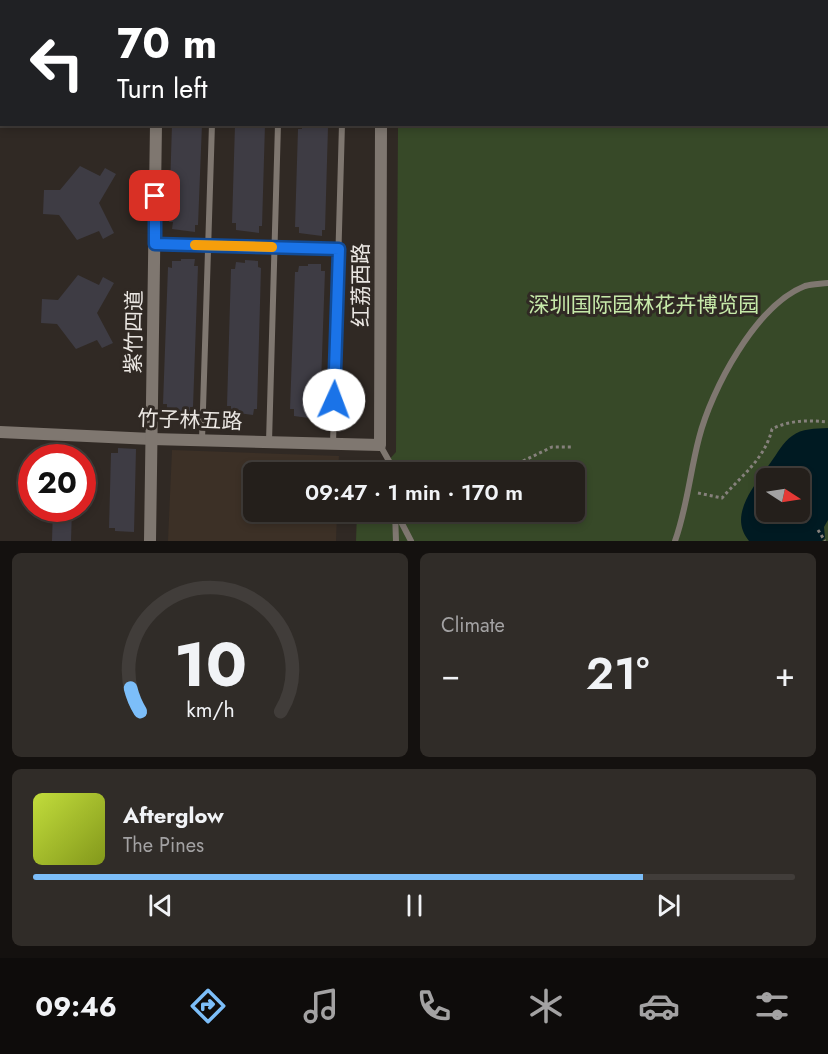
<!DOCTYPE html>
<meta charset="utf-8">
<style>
:root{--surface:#241f1b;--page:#302c28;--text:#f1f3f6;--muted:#a3a2a3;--line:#413d3a;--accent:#7cbef9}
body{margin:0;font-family:Jost,"Noto Sans SC",sans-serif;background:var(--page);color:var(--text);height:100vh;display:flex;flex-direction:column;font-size:22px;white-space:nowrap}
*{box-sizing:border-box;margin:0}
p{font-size:20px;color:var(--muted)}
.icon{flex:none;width:33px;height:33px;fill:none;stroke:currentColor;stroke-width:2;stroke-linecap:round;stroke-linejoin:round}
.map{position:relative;height:541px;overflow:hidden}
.panel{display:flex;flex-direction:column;gap:12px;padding:12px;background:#14110f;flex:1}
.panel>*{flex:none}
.hud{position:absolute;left:0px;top:0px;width:828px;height:126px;box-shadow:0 3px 9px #0003,0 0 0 2px var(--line);background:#202124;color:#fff;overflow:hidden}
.needle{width:39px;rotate:102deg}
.fabs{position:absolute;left:756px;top:468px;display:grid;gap:12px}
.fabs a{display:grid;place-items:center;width:54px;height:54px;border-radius:9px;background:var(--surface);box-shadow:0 3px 9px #0003,0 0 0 2px var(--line);font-size:30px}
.speed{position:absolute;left:18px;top:444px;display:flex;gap:12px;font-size:30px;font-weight:700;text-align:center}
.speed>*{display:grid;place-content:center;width:78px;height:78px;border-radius:50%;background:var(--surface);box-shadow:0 3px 9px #0003,0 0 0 2px var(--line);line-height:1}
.speed .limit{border:9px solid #d22;background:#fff;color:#111}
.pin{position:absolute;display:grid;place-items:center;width:51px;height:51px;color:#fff;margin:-26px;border-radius:12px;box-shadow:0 3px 9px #0006}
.me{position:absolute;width:66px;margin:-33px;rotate:2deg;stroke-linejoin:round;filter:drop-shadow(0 0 4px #0008)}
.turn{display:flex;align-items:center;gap:21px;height:126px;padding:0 18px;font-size:27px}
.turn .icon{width:78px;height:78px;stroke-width:2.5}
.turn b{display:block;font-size:42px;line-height:51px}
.big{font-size:45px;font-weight:600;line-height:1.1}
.panel .card{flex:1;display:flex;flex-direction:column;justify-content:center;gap:9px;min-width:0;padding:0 21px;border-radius:9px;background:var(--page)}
.panel .dial{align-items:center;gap:0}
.dial svg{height:156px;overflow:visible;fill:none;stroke:var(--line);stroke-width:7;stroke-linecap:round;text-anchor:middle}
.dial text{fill:var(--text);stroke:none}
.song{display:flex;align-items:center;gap:18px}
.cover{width:72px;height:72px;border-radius:9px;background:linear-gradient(135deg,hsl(70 70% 55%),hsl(70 70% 35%))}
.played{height:6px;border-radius:3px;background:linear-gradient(90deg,var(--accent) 80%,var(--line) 80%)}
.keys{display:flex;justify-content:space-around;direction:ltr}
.heat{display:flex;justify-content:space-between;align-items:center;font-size:33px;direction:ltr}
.panel .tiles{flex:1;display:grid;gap:12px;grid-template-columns:1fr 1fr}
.card:last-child{grid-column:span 2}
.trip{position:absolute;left:243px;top:462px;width:342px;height:60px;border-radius:9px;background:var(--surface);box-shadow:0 3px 9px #0003,0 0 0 2px var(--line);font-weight:600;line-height:60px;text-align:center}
.tabs{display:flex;height:96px;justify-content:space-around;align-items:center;background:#0e0c0b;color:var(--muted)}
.tabs .icon{width:42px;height:42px}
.tabs .selected{color:var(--accent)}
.tabs b{font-size:27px;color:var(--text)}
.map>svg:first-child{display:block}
</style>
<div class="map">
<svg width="828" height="541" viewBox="0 0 828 541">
<rect width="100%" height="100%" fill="#302924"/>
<polygon fill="#3c3026" points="172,450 339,456 338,472 254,472 254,512 337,512 336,541 168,541"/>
<path fill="#374928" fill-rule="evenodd" d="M381 0H828V541H356L357 512H574V472H378L396 452 398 125 826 124V2ZM766 478H800V512H766Z"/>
<path fill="#001a22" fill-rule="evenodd" d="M828 428V520L824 527 825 538 822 541H749C727 515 756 484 771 462 777 454 783 442 792 436 802 428 815 429 828 428ZM766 478H800V512H766Z"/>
<g fill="#3e3c44">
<polygon points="172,124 202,124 198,225 195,225 195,232 172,229 173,222 169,222"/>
<polygon points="239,124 265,124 262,226 259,226 259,233 236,230 236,223 232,223 235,125"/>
<polygon points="302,124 325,124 325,127 328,127 325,230 322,230 322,236 299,233 299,227 295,227 298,129 302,129"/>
<polygon points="80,166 100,176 105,168 116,174 99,203 114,233 103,239 99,231 77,240 59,215 43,214 44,190 60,190"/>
<polygon points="181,259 195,259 194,266 198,266 193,407 190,407 190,414 167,411 167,404 163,404 168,267 172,268 172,261 181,261"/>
<polygon points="245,260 258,261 258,267 261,268 257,409 254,409 253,415 231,412 231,406 227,406 231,269 235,269 236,262 245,263"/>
<polygon points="308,264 321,264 321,271 325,271 320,412 317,412 316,419 294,416 294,409 290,409 295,272 298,272 299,266 308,266"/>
<polygon points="78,275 99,285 103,277 114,283 97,313 113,343 102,348 97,340 76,349 57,324 41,323 42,299 58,300"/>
<polygon points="62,446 74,446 74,458 61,458"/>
<polygon points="118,448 136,449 134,532 115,531 115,528 109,528 111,453 118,453"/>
<polygon points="53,508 72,508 71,541 52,541"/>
</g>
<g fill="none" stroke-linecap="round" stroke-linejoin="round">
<g stroke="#86817c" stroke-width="3" stroke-dasharray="3 3" stroke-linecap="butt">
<polyline points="523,461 552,447 572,447"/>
<path d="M698 493 722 498C741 476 765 459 772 429 790 420 808 420 828 422"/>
<polyline points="818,530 825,541"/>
</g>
<g stroke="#7f7770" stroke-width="6">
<polyline points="155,244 339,249"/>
<polyline points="202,440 212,124"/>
<polyline points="269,442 278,124"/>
<polyline points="333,444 342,124"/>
<polyline points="380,445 389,461 391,472"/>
<polyline points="395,512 396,541"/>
<polyline points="396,512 411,541"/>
<path d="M675 541C687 508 690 472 699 438 711 390 756 305 805 286 812 284 821 284 828 283"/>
</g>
<g stroke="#7f7770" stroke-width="12">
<polyline points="352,2 352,0"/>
<polyline points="0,432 152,439 380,445 381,124"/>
<polyline points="150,541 156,124"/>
</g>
<polyline stroke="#7f7770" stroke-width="15" points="0,73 2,73"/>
</g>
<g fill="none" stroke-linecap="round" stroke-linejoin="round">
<defs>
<polyline id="route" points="155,196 155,244 339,249 334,400"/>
</defs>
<use href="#route" stroke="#114b97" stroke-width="15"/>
<use href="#route" stroke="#1a73e8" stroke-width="10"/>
<polyline stroke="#f59e0b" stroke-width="10" points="195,245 272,247"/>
</g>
<g text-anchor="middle" stroke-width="6" stroke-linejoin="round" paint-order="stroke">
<g font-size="21" fill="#ebe7e3" stroke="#302924">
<text transform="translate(361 285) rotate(-90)" y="7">红荔西路</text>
<text transform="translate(134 332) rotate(-89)" y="7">紫竹四道</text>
<text transform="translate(190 420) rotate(2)" y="7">竹子林五路</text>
</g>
<g font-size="21" fill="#c6e9a9" stroke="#302924">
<text x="644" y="312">深圳国际园林花卉博览园</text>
</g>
</g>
</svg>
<div class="fabs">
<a><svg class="needle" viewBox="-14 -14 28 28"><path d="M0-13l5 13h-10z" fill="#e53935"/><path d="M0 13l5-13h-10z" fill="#a3a2a3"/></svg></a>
</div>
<div class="speed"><div class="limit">20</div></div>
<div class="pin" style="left:155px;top:196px;background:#d93025"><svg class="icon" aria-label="arrive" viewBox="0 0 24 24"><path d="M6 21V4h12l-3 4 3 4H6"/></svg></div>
<svg class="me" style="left:334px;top:400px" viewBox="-20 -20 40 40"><circle r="19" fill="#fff"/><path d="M0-13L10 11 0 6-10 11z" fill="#1a73e8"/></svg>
<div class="trip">09:47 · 1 min · 170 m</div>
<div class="hud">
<div class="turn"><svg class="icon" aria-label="left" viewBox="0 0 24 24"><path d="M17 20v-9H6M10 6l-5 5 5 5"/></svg><div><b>70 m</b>Turn left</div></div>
</div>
</div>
<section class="panel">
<div class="tiles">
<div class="card dial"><svg viewBox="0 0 100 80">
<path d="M14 69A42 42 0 1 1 86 69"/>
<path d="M14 69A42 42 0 0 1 9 57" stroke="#7cbef9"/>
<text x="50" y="56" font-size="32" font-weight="700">10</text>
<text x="50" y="72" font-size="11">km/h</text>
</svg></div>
<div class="card"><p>Climate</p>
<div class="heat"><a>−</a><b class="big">21°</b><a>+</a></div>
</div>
<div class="card">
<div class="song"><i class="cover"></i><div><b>Afterglow</b><p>The Pines</p></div></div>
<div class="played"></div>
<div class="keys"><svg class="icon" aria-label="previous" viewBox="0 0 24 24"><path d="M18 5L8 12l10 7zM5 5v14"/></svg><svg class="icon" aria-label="pause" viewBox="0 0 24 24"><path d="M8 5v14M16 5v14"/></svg><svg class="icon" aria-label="next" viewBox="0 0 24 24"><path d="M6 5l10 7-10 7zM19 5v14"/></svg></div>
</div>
</div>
</section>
<nav class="tabs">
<b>09:46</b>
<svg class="icon selected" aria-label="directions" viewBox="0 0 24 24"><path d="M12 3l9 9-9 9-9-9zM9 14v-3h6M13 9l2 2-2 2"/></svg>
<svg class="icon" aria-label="music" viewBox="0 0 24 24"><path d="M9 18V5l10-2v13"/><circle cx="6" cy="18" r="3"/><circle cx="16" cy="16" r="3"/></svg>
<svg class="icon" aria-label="phone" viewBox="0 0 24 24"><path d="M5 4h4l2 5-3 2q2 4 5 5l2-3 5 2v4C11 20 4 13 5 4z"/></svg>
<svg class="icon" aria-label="climate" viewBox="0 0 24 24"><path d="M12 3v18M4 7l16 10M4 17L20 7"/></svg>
<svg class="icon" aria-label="car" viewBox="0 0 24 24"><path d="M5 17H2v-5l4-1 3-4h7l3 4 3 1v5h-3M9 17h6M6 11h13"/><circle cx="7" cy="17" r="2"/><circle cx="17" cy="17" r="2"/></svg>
<svg class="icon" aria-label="filters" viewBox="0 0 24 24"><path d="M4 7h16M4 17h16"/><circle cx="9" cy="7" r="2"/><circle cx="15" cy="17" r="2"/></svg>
</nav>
